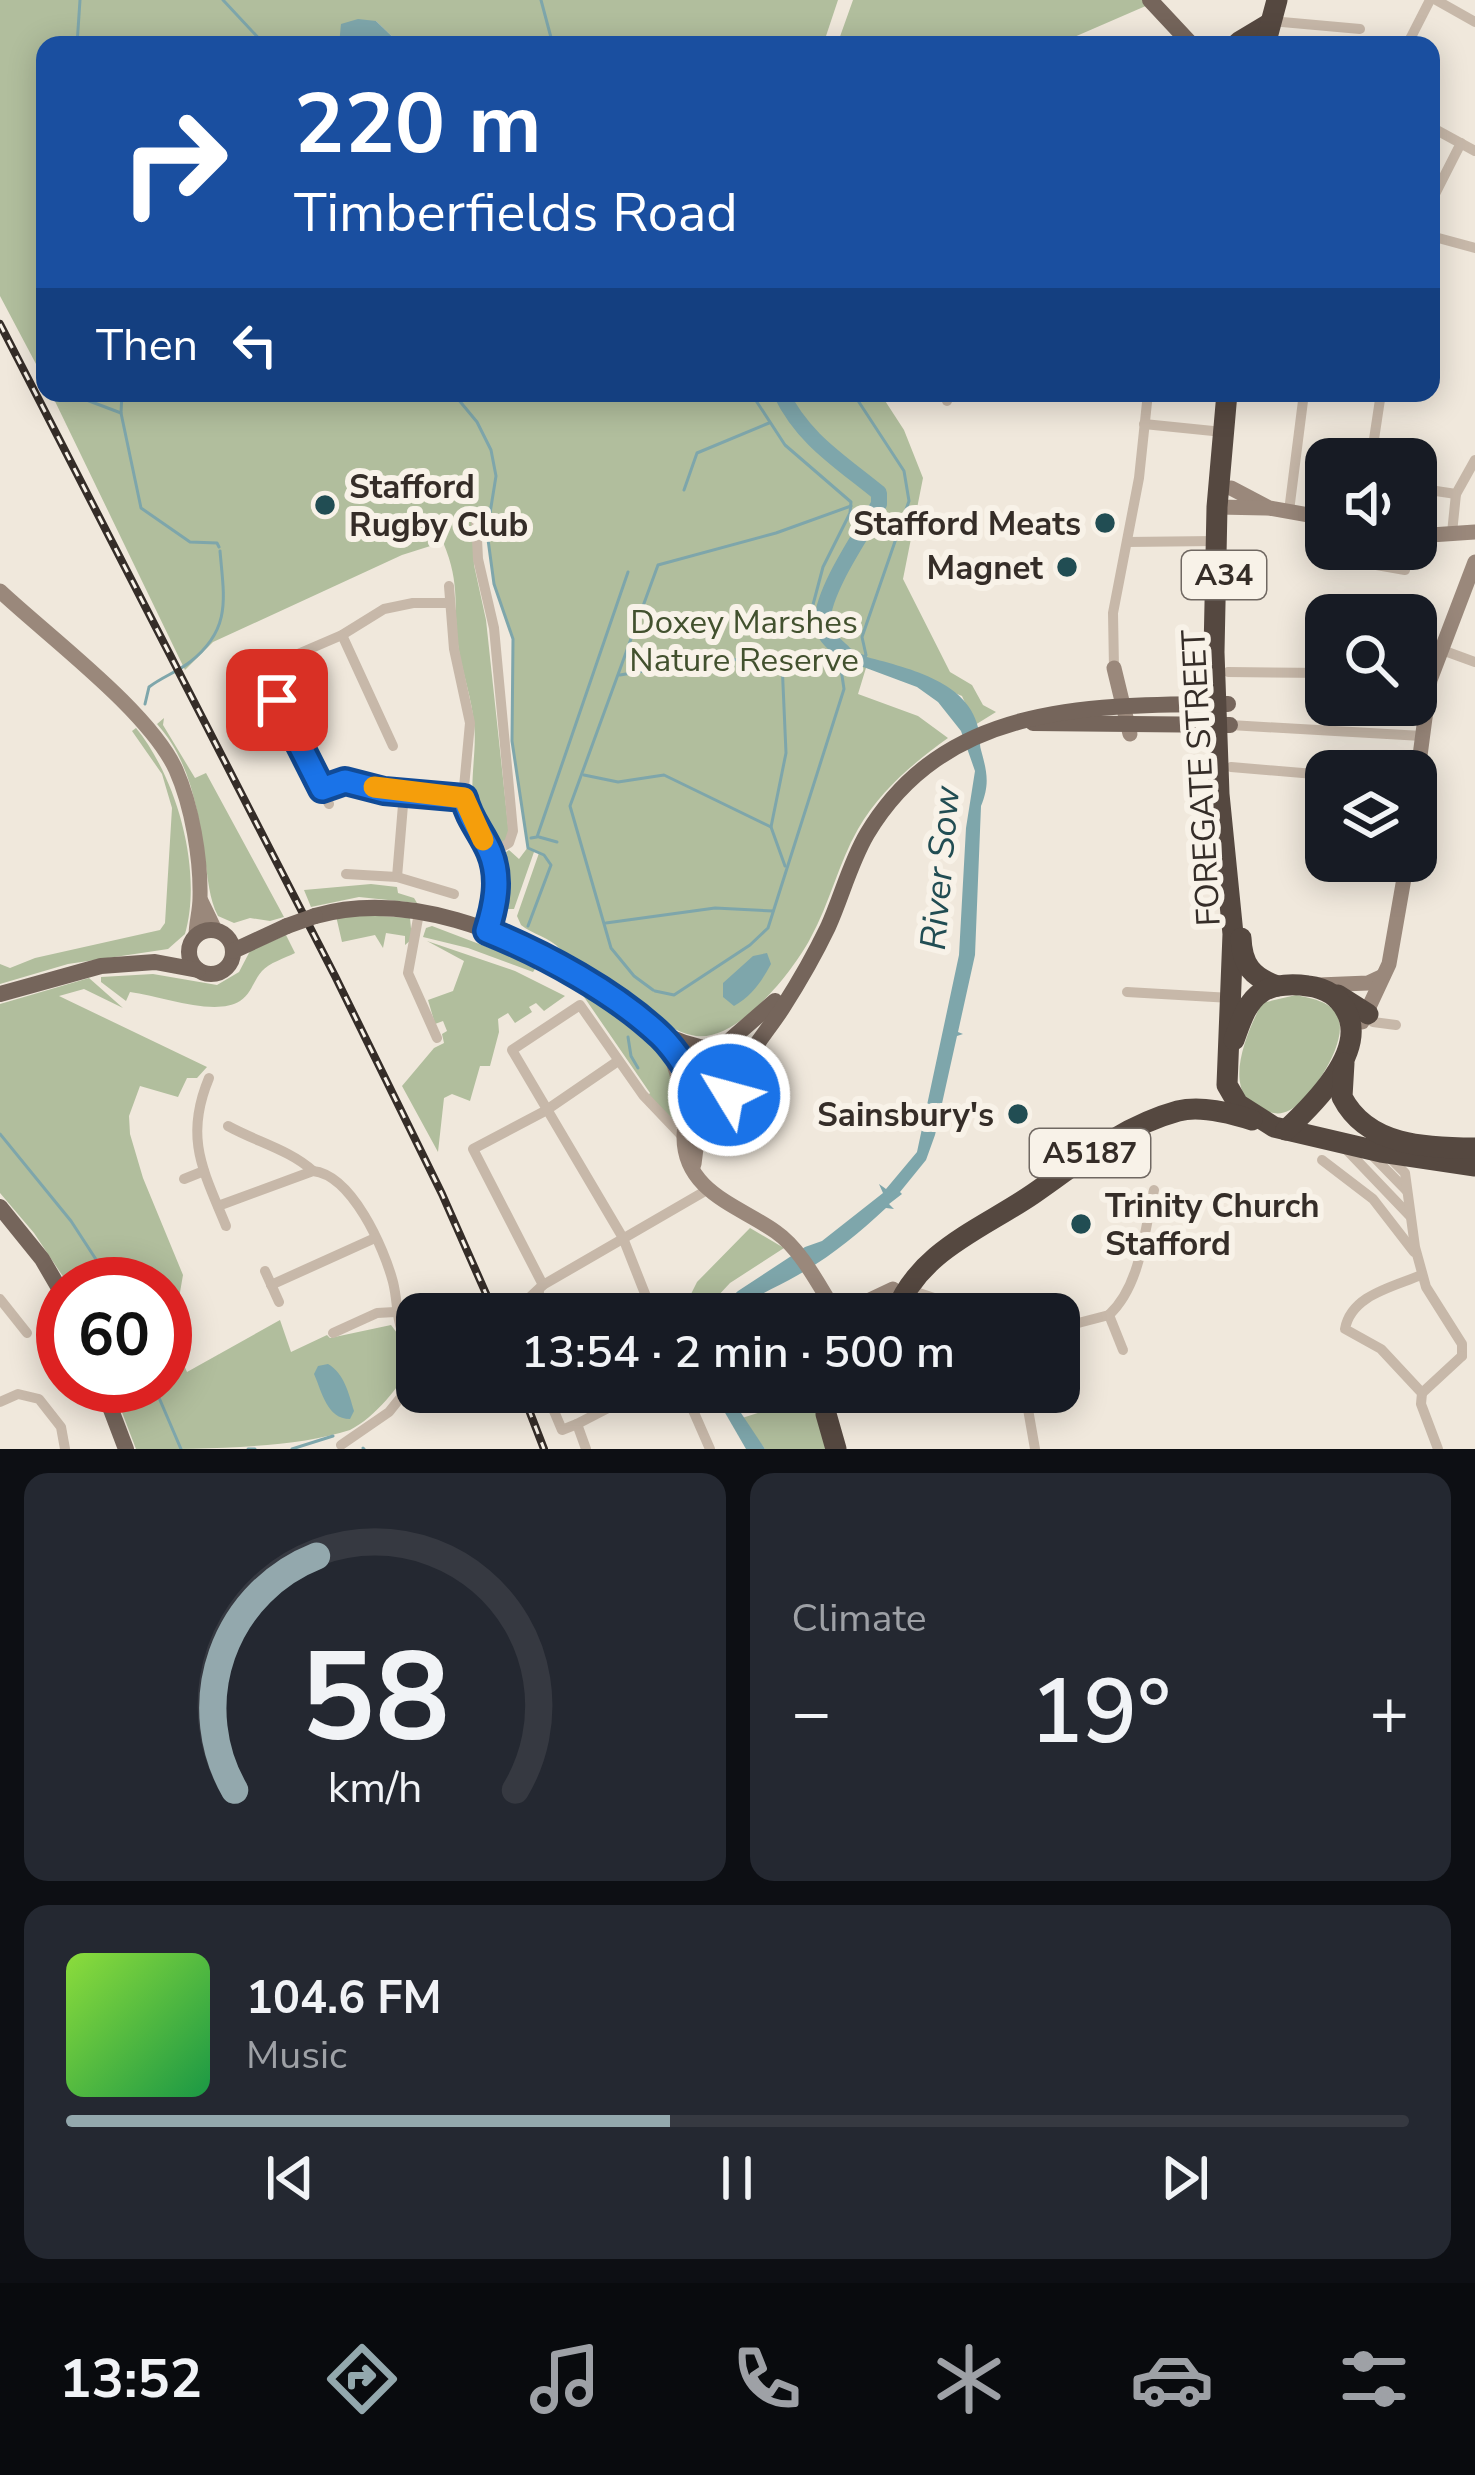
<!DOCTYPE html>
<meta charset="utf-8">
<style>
:root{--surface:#171b24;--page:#242831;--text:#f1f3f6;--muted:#9ea1a6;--line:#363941;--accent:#93a8ad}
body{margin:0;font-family:"Nunito Sans",sans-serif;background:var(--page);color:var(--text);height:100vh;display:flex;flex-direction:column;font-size:45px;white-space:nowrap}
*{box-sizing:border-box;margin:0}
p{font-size:39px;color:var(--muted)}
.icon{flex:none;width:66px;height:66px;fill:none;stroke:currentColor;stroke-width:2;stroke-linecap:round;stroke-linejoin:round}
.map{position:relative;height:1449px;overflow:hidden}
.drawer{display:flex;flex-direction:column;gap:24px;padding:24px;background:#0d0f14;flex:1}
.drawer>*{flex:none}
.banner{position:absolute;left:36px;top:36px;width:1404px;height:366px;border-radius:24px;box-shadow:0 6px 30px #0003;background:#1a4fa0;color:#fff;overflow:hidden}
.buttons{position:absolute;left:1305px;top:438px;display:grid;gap:24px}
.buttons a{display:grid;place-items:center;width:132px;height:132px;border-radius:24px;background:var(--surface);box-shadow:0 6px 30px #0003;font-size:60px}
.speed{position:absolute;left:36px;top:1257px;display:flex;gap:24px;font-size:60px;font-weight:700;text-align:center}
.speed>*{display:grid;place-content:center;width:156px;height:156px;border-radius:50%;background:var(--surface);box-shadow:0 6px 30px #0003;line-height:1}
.speed .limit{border:18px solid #d22;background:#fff;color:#111}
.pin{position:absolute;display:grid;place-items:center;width:102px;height:102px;color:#fff;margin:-51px;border-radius:24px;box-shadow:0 6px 18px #0006}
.me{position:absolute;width:132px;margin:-66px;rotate:307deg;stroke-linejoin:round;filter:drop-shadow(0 0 9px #0008)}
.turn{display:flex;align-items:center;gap:42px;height:252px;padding:0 60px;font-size:54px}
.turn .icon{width:156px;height:156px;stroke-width:2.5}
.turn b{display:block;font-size:84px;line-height:102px}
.then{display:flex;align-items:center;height:114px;padding:0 60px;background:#0003;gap:24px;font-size:45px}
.big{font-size:90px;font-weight:600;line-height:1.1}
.drawer .widget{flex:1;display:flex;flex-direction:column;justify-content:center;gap:18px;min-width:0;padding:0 42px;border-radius:24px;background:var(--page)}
.drawer .dial{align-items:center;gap:0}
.dial svg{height:312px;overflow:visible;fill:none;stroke:var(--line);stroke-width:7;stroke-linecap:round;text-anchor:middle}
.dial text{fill:var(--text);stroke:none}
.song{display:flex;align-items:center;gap:36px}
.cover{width:144px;height:144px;border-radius:18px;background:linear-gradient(135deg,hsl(90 70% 55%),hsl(140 70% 35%))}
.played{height:12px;border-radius:6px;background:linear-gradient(90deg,var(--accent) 45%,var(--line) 45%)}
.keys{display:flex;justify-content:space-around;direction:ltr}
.heat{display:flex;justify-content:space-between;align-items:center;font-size:66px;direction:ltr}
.drawer .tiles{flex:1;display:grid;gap:24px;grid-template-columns:1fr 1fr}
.widget:last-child{grid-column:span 2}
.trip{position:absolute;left:396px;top:1293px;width:684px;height:120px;border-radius:24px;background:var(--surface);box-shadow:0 6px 30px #0003;font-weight:600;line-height:120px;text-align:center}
.menu{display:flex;height:192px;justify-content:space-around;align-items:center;background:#090b0e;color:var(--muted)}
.menu .icon{width:84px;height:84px}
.menu .current{color:var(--accent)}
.menu b{font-size:54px;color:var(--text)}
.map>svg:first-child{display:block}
</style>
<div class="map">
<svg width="1475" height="1449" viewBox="0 0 1475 1449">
<rect width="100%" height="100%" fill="#f0e8dc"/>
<g fill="#b1be9d">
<polygon points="0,0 838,0 823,45 401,45 376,21 338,41 339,45 45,45 45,381 0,296"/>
<polygon points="853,0 1144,0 1148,5 1065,41 1065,45 837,45"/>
<path d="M51 393H880L904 430 923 478 903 579 950 672 972 685 983 705 996 712 975 725 962 696 869 658 858 694 918 716 948 738C912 764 880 791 858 829 838 864 830 903 810 939 793 971 738 1042 696 1036 661 1031 580 972 560 949 551 938 532 934 521 925L517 916 539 853 534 852 514 909H500L499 857 509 850 519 859 528 847 512 741 513 639 494 584 487 533 473 536 474 565 486 620 508 825V839L497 846C457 816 479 764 474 724 472 699 463 675 459 651 452 607 462 587 443 542L402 555 213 642 185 670Z"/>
<path d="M164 718 163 725 195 778 206 773 284 917 270 921 250 918 234 923 218 916C209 899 208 878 205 859 198 811 191 762 157 724Z"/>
<path d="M136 728C177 778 203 871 185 934L168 949 68 964 0 984V964L10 968 35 958 160 930 165 923 172 808 162 774 132 731Z"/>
<polygon points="371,884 397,887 398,893 414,898 417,903 359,897 311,907 304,890"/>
<polygon points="350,914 410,918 412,939 405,945 405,936 386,933 383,948 375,935 342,942 336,916"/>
<polygon points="432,926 537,966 533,972 468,948 423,937 426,928"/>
<path d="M286 935 295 953C285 958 269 963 262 971 253 981 252 993 240 1001 215 1017 161 996 130 992L126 1001 101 982V977L153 974 217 985 239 972 250 951Z"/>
<polygon points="427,941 515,971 565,996 544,1011 536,1003 529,1007 532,1012 515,1023 508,1013 498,1019 499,1032 490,1066 480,1066 470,1101 452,1094 444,1098 438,1152 402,1086 434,1048 444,1043 442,1034 447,1031 443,1021 435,1024 428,1000 453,991 464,961"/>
<path d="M551 968C589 988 661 1031 672 1075 675 1090 675 1107 677 1123L648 1096 650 1093 582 994Z"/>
<path d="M89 978 123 1008 84 989 59 996 207 1067 197 1078H187L178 1097 140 1086 129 1116 130 1134 143 1178 183 1275 172 1338 187 1372 280 1320 291 1352 327 1335 330 1338 391 1325 412 1353 414 1362C399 1386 376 1417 350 1430 293 1449 200 1449 136 1449L112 1386H165V1284H68L34 1233 0 1193V1004Z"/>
<path d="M1296 995C1310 998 1330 1001 1337 1015 1351 1039 1312 1098 1290 1110 1281 1115 1273 1114 1263 1110 1219 1094 1247 1032 1262 1003Z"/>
<polygon points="750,1228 784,1248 730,1283 701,1314 681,1314 697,1282"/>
<polygon points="814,1395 811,1403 817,1409 826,1449 765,1449 742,1418"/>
</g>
<g fill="#7ea6ab">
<polygon points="358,19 376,21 401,45 339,45 341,24"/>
<path d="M827 637C841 640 850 650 864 655L866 652 867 657C911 669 970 682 979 731 981 738 979 744 981 750 987 772 990 784 981 806L975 955 958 1032 963 1034 957 1036 935 1135 926 1160 900 1192 902 1194 889 1204 894 1209 886 1208C858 1234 833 1255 798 1275 776 1288 752 1296 734 1314H713L738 1291 805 1247 822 1241 883 1193 879 1184 886 1189 917 1152 959 955 966 828 975 771 961 731 938 702 917 687 842 659 838 662 829 653Z"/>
<path d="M767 953 771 964C761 982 753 995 734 1006L723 997V983L753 956Z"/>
<path d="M328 1364C344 1373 349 1394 354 1411L350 1419C327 1419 322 1392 314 1374L318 1366Z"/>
<polygon points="713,1392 727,1392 765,1449 746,1449"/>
</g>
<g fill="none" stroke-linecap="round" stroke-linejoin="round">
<g stroke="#7ea6ab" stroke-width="3">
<polyline points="223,0 265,45"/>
<polyline points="541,0 553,45"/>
<polyline points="77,45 80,0"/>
<polyline points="43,377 45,376"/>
<polyline points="68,393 121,413"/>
<polyline points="122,393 121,413 141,508 190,542 217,543 219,547"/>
<polyline points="453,393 477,422 491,450 496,476 487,532 494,584 513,639 512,741 528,848 544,855 551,865 528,926"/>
<polyline points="751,393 785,445 851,502 850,513 823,567 810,616"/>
<polyline points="853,393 904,471 909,501 862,637 866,655"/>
<polyline points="684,490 697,453 769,423"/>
<polyline points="620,675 721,658 748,661 776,657 782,662 786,753 771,827"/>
<path d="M145 704 149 687C162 677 177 672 190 662 232 629 224 598 220 551"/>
<polyline points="584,775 618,782 664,775 771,827 785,866"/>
<polyline points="539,837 557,842"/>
<polyline points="531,838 537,837 628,572"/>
<polyline points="606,923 715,908 773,911"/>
<polyline points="653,990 634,976 611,948 570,806 658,565 776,533 851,506"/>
<polyline points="655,991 674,995 750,945 768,928 844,689 841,669"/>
<polyline points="628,1037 631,1056 638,1068"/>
<polyline points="0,1134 71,1221 112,1284"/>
<polyline points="154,1386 181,1449"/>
<polyline points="363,1448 364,1449"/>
<polyline points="248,1449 255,1449"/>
<polyline points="292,1449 333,1436"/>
</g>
<path stroke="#7ea6ab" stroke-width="16" d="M781 393C803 439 840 461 879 493V504C862 535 825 586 822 621 821 634 834 644 843 652"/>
<g stroke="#c7b8a9" stroke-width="10">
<polyline points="1436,0 1475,22"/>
<polyline points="1273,17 1282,22 1360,29"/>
<polyline points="1407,45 1430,0"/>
<polyline points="1431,127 1475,151"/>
<polyline points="1431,202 1461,143"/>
<polyline points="1431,236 1475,248"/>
<polyline points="947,393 947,401"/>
<polyline points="1144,424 1223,432"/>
<polyline points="1371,459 1381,393"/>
<polyline points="1411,459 1412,453"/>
<polyline points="1416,488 1456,494 1475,460"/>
<polyline points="1289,511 1304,393"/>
<polyline points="1320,517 1314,554 1405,570 1410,549"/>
<polyline points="476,519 478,559 494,628 513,831 509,843 491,853"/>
<polyline points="1452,533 1456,494"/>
<polyline points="1127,542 1215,541"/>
<polyline points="449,586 454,649 470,723 463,798 491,853 495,877 493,910 487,931"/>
<polyline points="342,635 393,746"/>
<polyline points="1442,650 1475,662"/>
<polyline points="1114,668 1113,613 1139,478 1148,393"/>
<polyline points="1228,672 1326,673"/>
<polyline points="1230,725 1422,736"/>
<polyline points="1231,767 1326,775"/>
<polyline points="322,789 345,781 384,791 463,798"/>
<polyline points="329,804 290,732 263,669 342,635 384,609 413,603 450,603"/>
<polyline points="346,874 397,877 404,793"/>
<polyline points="397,877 454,894"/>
<polyline points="419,913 408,973 437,1038"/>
<polyline points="1127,992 1231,998"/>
<polyline points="1368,1014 1373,1022 1396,1025"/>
<path d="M209 1078C184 1138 203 1170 226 1226"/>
<path d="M228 1126C257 1142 290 1150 313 1171"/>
<polyline points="1344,1147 1410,1216"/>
<polyline points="1370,1153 1407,1191"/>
<polyline points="1390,1158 1405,1173 1415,1247 1426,1287 1462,1344 1462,1356"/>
<polyline points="1322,1160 1373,1199 1414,1252"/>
<polyline points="184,1179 204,1171"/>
<path d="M218 1206 313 1171C352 1175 384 1248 393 1282 400 1310 393 1329 417 1351"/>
<polyline points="265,1271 279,1302"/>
<path d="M1421 1275C1393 1287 1351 1295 1345 1329L1381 1349 1422 1393 1421 1404 1438 1449"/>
<polyline points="271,1285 375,1238"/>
<polyline points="543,1285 473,1149 545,1111 618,1061"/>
<polyline points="907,1289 934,1298 945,1314"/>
<polyline points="0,1299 27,1333"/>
<polyline points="818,1306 818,1314"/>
<polyline points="512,1314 543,1285 707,1190"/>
<polyline points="527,1314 539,1292"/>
<polyline points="653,1314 623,1238 512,1050 580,1005 643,1095 683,1137"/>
<path d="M1109 1315C1141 1285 1144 1231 1154 1190"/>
<polyline points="1109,1315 1123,1350"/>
<polyline points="1059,1328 1109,1315"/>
<polyline points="333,1333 377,1313 395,1312"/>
<polyline points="546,1392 562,1430 577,1424 586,1449"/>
<polyline points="685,1392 710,1449"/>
<polyline points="1025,1392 1035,1449"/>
<polyline points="1422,1393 1462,1356"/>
<polyline points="0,1402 18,1394 39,1399 61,1427 65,1449"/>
<polyline points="577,1424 639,1392"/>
<polyline points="341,1445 389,1412 417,1377"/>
</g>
<g stroke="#9a887b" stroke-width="15">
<polyline points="1231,488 1269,508 1326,518"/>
<polyline points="1217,507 1266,508"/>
<polyline points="1416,536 1475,532"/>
<path d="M0 591C49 637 150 712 176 770 192 806 201 859 200 898 200 911 196 923 196 936"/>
<polyline points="1114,668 1130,734"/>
<polyline points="1416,786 1430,680 1475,562"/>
<polyline points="201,901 215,930"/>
<polyline points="1319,985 1368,983 1383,976"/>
<polyline points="1362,1022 1389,964 1407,861"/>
<polyline points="667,1042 677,1074 683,1120"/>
<path d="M697 1082C693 1099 684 1119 684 1137 684 1192 740 1206 776 1232 802 1250 820 1288 837 1314"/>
<polyline points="694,1164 698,1133 723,1096"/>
<polyline points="837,1302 857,1306 893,1289"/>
</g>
<g stroke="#75655b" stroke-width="16">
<polyline points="1150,0 1192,45"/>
<polyline points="1033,723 1230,725"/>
<path d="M315 916C406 890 510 931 585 981 625 1009 662 1044 713 1049"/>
<circle cx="211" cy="952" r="22"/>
<polyline points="233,951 287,926"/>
<polyline points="0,994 101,966 155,962 198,970"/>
<circle cx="719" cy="1072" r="24"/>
<polyline points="721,1048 775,1001"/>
<path d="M743 1068C754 1044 770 1028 783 1007 799 982 815 954 828 927 842 896 850 863 867 834 946 702 1092 705 1228 704"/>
<polyline points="0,1207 42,1259 63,1295"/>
<polyline points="102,1386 126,1449"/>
</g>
<g stroke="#554840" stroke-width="21">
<polyline points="1239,42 1269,24"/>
<polyline points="1265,45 1277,0"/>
<polyline points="1227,393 1217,507 1214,652 1219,794 1233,934 1227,1085 1238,1104 1274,1127 1381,1152 1475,1166"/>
<path d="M1241 938C1242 965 1252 977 1277 986"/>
<polyline points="1338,995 1368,1014"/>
<path d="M1234 1040C1240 1024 1246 1002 1262 992 1274 984 1294 984 1308 986 1325 988 1338 995 1346 1011 1368 1051 1314 1104 1286 1130"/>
<path d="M1344 1063 1342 1097C1367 1146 1426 1148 1475 1148"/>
<path d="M895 1314C918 1251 982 1229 1033 1194 1079 1162 1123 1126 1178 1111 1201 1105 1230 1113 1252 1120"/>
<polyline points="827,1392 826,1414 836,1449"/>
</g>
<defs>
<g id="rail">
<polyline points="0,324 335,976 442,1194 495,1314"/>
<polyline points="522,1392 544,1449"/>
</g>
</defs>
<use href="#rail" stroke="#352d28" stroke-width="8"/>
<use href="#rail" stroke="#f8f2e8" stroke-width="3" stroke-dasharray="9" stroke-linecap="butt"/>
<polyline stroke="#75655b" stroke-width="16" points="287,926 315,916"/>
</g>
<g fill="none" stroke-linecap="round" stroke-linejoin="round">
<defs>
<path id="route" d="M277 700 322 789 345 781 384 791 464 798C468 818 482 833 490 852 501 878 495 906 487 931 544 954 616 993 661 1036 680 1054 691 1080 707 1094L729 1095"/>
</defs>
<use href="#route" stroke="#114b97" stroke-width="30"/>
<use href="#route" stroke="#1a73e8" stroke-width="21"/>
<polyline stroke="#f59e0b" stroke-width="21" points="374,787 464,798 483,840"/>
</g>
<g fill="#214d53" stroke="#f8f2e8" stroke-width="4.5">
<circle cx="325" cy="505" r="12"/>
<circle cx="1105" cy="523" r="12"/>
<circle cx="1067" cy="567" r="12"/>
<circle cx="1018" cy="1114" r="12"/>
<circle cx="1081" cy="1224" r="12"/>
</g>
<g text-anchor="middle" stroke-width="12" stroke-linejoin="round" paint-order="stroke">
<g fill="#f8f2e8" stroke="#706862" stroke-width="3">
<rect x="1182" y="551" width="84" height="48" rx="9"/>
<rect x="1030" y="1129" width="120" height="48" rx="9"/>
</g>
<g font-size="30" font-weight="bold" fill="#352d28">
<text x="1224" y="585">A34</text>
<text x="1090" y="1163">A5187</text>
</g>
<g font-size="33" font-weight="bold" fill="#352d28" stroke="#f8f2e8" text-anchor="end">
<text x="349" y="498" text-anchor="start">Stafford<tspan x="349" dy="38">Rugby Club</tspan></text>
<text x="1081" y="535">Stafford Meats</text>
<text x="1043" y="579">Magnet</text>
<text x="994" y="1126">Sainsbury's</text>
<text x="1105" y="1217" text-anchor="start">Trinity Church<tspan x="1105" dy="38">Stafford</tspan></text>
</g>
<g font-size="33" fill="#42512e" stroke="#f8f2e8">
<text x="744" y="633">Doxey Marshes<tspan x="744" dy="38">Nature Reserve</tspan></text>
</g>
<g font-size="33" fill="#352d28" stroke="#f8f2e8">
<text transform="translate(1200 778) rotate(-93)" y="12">FOREGATE STREET</text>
</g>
<g font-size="36" font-style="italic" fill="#214d53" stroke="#f8f2e8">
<text transform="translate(939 868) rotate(-85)" y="13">River Sow</text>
</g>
</g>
</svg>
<div class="buttons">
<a><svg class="icon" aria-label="sound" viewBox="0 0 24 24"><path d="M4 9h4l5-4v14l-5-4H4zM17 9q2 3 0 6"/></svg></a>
<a><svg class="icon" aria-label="search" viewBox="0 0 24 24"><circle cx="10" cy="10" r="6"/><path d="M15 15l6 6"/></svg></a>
<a><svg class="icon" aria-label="layers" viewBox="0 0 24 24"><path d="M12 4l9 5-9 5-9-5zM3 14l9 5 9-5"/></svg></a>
</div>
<div class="speed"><div class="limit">60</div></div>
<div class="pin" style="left:277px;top:700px;background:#d93025"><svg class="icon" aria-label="arrive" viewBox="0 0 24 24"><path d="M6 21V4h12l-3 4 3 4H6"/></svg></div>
<svg class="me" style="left:729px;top:1095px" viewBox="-20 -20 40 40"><circle r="17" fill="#1a73e8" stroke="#fff" stroke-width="3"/><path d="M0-11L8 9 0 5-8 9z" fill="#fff"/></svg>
<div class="trip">13:54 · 2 min · 500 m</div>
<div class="banner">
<div class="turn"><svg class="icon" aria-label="right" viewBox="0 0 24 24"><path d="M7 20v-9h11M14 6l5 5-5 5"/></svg><div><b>220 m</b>Timberfields Road</div></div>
<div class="then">Then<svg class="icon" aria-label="left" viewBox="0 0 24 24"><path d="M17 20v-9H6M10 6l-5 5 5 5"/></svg></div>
</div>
</div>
<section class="drawer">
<div class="tiles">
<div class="widget dial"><svg viewBox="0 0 100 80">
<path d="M14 69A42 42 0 1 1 86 69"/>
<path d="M14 69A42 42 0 0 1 35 9" stroke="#93a8ad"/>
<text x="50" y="56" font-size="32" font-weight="700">58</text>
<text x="50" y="72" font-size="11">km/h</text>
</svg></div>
<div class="widget"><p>Climate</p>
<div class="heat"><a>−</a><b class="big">19°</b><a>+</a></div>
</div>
<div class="widget">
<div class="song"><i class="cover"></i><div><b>104.6 FM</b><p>Music</p></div></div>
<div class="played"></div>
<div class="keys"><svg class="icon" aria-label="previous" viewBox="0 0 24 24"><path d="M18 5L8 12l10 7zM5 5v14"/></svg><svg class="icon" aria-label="pause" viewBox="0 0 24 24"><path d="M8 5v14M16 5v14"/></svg><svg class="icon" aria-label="next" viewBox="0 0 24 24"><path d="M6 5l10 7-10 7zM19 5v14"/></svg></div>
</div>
</div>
</section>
<nav class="menu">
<b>13:52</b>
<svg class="icon current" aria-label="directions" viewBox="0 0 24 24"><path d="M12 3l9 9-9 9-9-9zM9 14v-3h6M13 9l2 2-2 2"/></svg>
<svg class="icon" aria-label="music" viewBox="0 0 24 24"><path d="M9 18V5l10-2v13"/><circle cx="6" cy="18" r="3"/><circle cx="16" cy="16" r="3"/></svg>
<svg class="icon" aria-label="phone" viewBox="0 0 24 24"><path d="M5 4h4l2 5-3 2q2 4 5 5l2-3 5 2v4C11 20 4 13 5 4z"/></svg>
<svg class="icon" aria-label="climate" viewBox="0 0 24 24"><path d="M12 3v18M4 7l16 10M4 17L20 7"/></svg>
<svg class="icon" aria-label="car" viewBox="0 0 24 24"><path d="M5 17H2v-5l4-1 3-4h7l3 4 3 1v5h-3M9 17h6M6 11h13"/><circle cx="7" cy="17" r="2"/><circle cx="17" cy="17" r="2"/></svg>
<svg class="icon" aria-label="filters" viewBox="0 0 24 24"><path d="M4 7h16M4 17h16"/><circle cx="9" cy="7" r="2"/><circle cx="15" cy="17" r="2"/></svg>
</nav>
